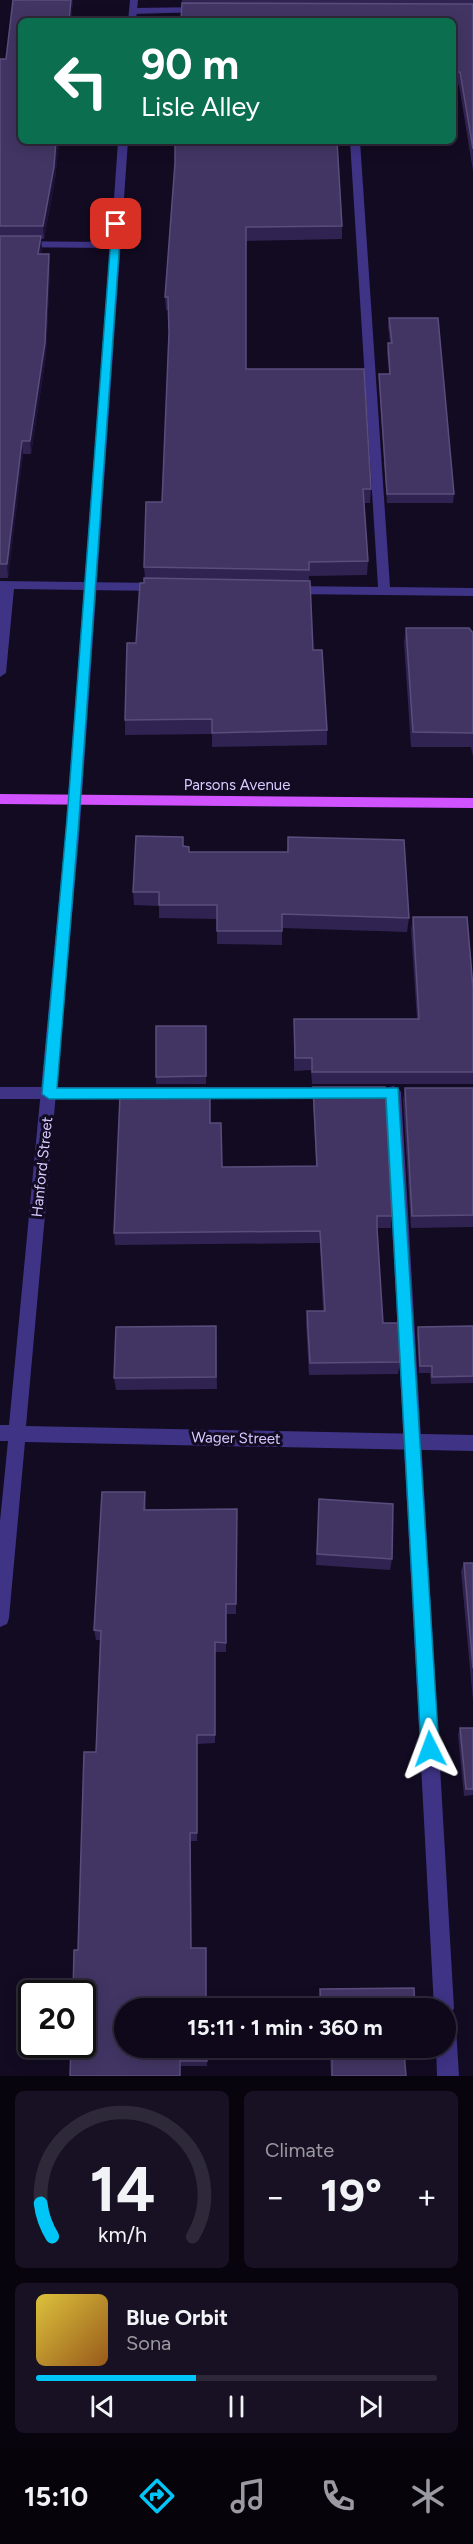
<!DOCTYPE html>
<meta charset="utf-8">
<style>
:root{--surface:#0e081a;--page:#171123;--text:#f1f3f6;--muted:#9b9aa2;--line:#2e2939;--accent:#00c5f7}
body{margin:0;font-family:Figtree,sans-serif;background:var(--page);color:var(--text);height:100vh;display:flex;flex-direction:column;font-size:22px;white-space:nowrap}
*{box-sizing:border-box;margin:0}
p{font-size:20px;color:var(--muted)}
.icon{flex:none;width:33px;height:33px;fill:none;stroke:currentColor;stroke-width:2;stroke-linecap:round;stroke-linejoin:round}
.map{position:relative;height:2076px;overflow:hidden}
.panel{display:flex;flex-direction:column;gap:15px;padding:15px;background:#08040e;flex:1}
.panel>*{flex:none}
.top-card{position:absolute;left:18px;top:18px;width:438px;height:126px;border-radius:9px;box-shadow:0 3px 15px #0003,0 0 0 2px var(--line);background:#0b6e4f;color:#fff;overflow:hidden}
.speed{position:absolute;left:18px;top:1980px;display:flex;gap:12px;font-size:30px;font-weight:700;text-align:center}
.speed>*{display:grid;place-content:center;width:78px;height:78px;border-radius:50%;background:var(--surface);box-shadow:0 3px 15px #0003,0 0 0 2px var(--line);line-height:1}
.speed .limit{border:3px solid #111;border-radius:9px;background:#fff;color:#111}
.pin{position:absolute;display:grid;place-items:center;width:51px;height:51px;color:#fff;margin:-26px;border-radius:12px;box-shadow:0 3px 9px #0006}
.me{position:absolute;width:66px;margin:-33px;rotate:357deg;stroke-linejoin:round;filter:drop-shadow(0 0 4px #0008)}
.turn{display:flex;align-items:center;gap:21px;height:126px;padding:0 24px;font-size:27px}
.turn .icon{width:78px;height:78px;stroke-width:2.5}
.turn b{display:block;font-size:42px;line-height:51px}
.big{font-size:45px;font-weight:700;line-height:1.1}
.panel .card{flex:1;display:flex;flex-direction:column;justify-content:center;gap:9px;min-width:0;padding:0 21px;border-radius:9px;background:var(--page)}
.panel .dial{align-items:center;gap:0}
.dial svg{height:156px;overflow:visible;fill:none;stroke:var(--line);stroke-width:7;stroke-linecap:round;text-anchor:middle}
.dial text{fill:var(--text);stroke:none}
.song{display:flex;align-items:center;gap:18px}
.cover{width:72px;height:72px;border-radius:9px;background:linear-gradient(135deg,hsl(50 70% 55%),hsl(30 70% 35%))}
.played{height:6px;border-radius:3px;background:linear-gradient(90deg,var(--accent) 40%,var(--line) 40%)}
.keys{display:flex;justify-content:space-around;direction:ltr}
.heat{display:flex;justify-content:space-between;align-items:center;font-size:33px;direction:ltr}
.panel .tiles{flex:1;display:grid;gap:15px;grid-template-columns:1fr 1fr}
.card:last-child{grid-column:span 2}
.trip{position:absolute;left:114px;top:1998px;width:342px;height:60px;border-radius:30px;background:var(--surface);box-shadow:0 3px 15px #0003,0 0 0 2px var(--line);font-weight:700;line-height:60px;text-align:center}
.dock{display:flex;height:96px;justify-content:space-around;align-items:center;background:#06030a;color:var(--muted)}
.dock .icon{width:42px;height:42px}
.dock .selected{color:var(--accent)}
.dock b{font-size:27px;color:var(--text)}
.map>svg:first-child{display:block}
</style>
<div class="map">
<svg width="473" height="2076" viewBox="0 0 473 2076">
<rect width="100%" height="100%" fill="#120b22"/>
<g fill="none" stroke-linecap="round" stroke-linejoin="round">
<g fill="#3e3385" fill-rule="evenodd">
<polygon points="200,7 204,10 203,12 133,14 129,11 133,8"/>
<polygon points="350,141 360,141 390,587 473,588 473,596 290,594 284,590 290,586 378,587"/>
<polygon points="0,581 158,583 164,587 158,591 14,589 6,673 0,677"/>
<polygon points="393,1086 398,1088 401,1092 454,2008 451,2015 446,2018 453,2021 456,2028 459,2076 437,2076 436,2048 446,2048 446,2008 434,2008 385,1092 388,1088"/>
<polygon points="0,1087 155,1087 160,1089 163,1093 160,1097 155,1099 0,1099"/>
<polygon points="191,1087 332,1087 337,1089 340,1093 337,1097 332,1099 191,1099 186,1097 183,1093 186,1089"/>
</g>
<g fill="#3e3385" fill-rule="evenodd">
<polygon points="130,0 138,0 136,21 128,21"/>
<polygon points="118,141 128,141 79,838 26,1426 473,1435 473,1451 25,1442 9,1618 7,1624 0,1627 0,1521 8,1441 0,1441 0,1425 9,1425 65,838 110,248 0,247 0,241 111,242"/>
</g>
<polygon fill="#d153ff" fill-rule="evenodd" points="0,794 473,798 473,808 0,804"/>
</g>
<g fill="#312351">
<polygon points="13,0 73,0 71,21 21,141 59,141 55,180 44,239 41,239 42,250 41,254 49,254 50,267 46,356 31,454 23,454 8,578 0,578 0,59 6,59"/>
<polygon points="182,0 473,0 473,171 459,85 453,85 453,21 182,3"/>
<polygon points="175,163 342,226 342,239 246,241 246,369 371,489 370,503 364,503 368,561 367,575 309,576 313,650 327,730 327,745 212,747 212,734 125,735 125,720 136,643 145,578 144,567 162,502 169,333 169,310 166,310 165,297"/>
<polygon points="389,318 454,494 453,503 387,503 379,383 379,374 389,374 387,352 388,343 390,343 388,326"/>
<polygon points="406,628 473,633 473,757 471,747 411,747 404,642"/>
<polygon points="288,837 409,918 407,932 282,928 282,945 217,944 217,919 159,918 159,906 134,905 133,892 183,846 190,852 287,852"/>
<polygon points="413,917 473,988 473,1084 312,1084 311,1070 294,1071 294,1019 417,1019 411,930"/>
<polygon points="206,1026 206,1084 156,1084 156,1077"/>
<polygon points="313,1087 392,1216 391,1228 377,1228 383,1323 400,1362 398,1374 309,1375 306,1323 307,1311 323,1311 320,1243 115,1245 114,1233 210,1123 222,1167 316,1166 313,1100"/>
<polygon points="405,1088 473,1088 473,1227 411,1228 403,1100"/>
<polygon points="216,1326 217,1389 116,1390 114,1378"/>
<polygon points="473,1326 473,1383 431,1384 430,1373 419,1373 417,1335 418,1327"/>
<polygon points="145,1492 146,1510 237,1509 236,1614 226,1614 226,1652 215,1652 215,1743 197,1744 197,1841 191,1841 191,1948 207,2048 207,2066 180,2066 180,2076 70,2076 78,1950 96,1752 100,1640 96,1640 94,1630"/>
<polygon points="319,1500 392,1559 390,1570 316,1565"/>
<polygon points="464,1563 473,1563 473,1701 461,1571"/>
<polygon points="460,1728 473,1728 473,1795 464,1796 458,1735"/>
<polygon points="320,1989 415,2008 319,2008 319,1995"/>
<polygon points="321,2048 417,2048 418,2052 415,2057 405,2057 406,2076 331,2076 330,2058 321,2058"/>
</g>
<g fill="#1d1236">
<polygon points="71,0 73,0 71,21 69,21"/>
<polygon points="56,141 59,141 55,180 44,239 43,226"/>
<polygon points="41,236 42,250 39,267 38,254"/>
<polygon points="49,254 50,267 46,356 31,454 30,441"/>
<polygon points="22,441 23,454 8,578 7,564"/>
</g>
<g fill="#423564" stroke="#5a4d7c" stroke-width="1.5">
<polygon points="13,0 71,0 69,21 21,21 21,141 56,141 54,167 43,226 0,226 0,59 6,59"/>
<polygon points="182,3 473,4 473,149 460,72 453,72 453,21 181,21"/>
<polygon points="175,141 337,141 342,226 246,227 246,369 364,369 371,489 363,489 368,561 309,562 309,570 144,567 146,502 162,502 169,333 168,297 165,297 175,163"/>
<polygon points="0,236 41,236 38,254 49,254 45,343 30,441 22,441 7,564 0,564"/>
<polygon points="389,318 438,318 454,494 387,494 379,374 390,374 388,343 392,343"/>
<polygon points="144,578 310,581 313,650 322,650 327,730 212,733 212,719 125,720 127,643 136,643 140,583 144,583"/>
<polygon points="406,628 469,628 473,633 473,733 413,732"/>
<polygon points="136,836 183,837 183,846 189,847 189,852 288,852 288,837 404,840 409,918 282,914 282,931 217,931 217,905 159,905 159,892 133,892"/>
<polygon points="413,917 467,917 473,988 473,1072 312,1072 312,1058 295,1058 294,1019 419,1019"/>
<polygon points="156,1026 206,1026 206,1076 156,1077"/>
<polygon points="313,1087 385,1087 392,1216 377,1216 377,1228 383,1323 398,1323 400,1362 310,1363 307,1311 325,1311 320,1231 114,1233 120,1096 134,1096 134,1092 155,1092 155,1088 206,1088 206,1092 210,1092 210,1123 221,1123 222,1167 317,1166"/>
<polygon points="405,1088 473,1088 473,1215 412,1216"/>
<polygon points="216,1326 216,1377 114,1378 116,1327"/>
<polygon points="473,1326 473,1376 432,1377 432,1366 420,1366 418,1327"/>
<polygon points="102,1492 145,1492 144,1510 237,1509 236,1604 226,1604 226,1643 215,1642 215,1735 197,1735 197,1833 190,1833 191,1948 206,1948 206,2008 124,2008 124,2048 206,2048 207,2061 180,2061 180,2076 70,2076 71,2044 82,2044 82,1994 73,1994 74,1950 78,1950 84,1752 96,1752 101,1631 94,1630"/>
<polygon points="319,1499 393,1504 392,1559 317,1554"/>
<polygon points="464,1563 473,1563 473,1668"/>
<polygon points="460,1728 473,1728 473,1789 466,1789"/>
<polygon points="414,1988 415,2008 321,2008 320,1989"/>
<polygon points="322,2048 417,2048 418,2052 404,2052 406,2076 332,2076 332,2053 322,2053"/>
</g>
<polygon fill="#00c5f7" stroke="#0080a1" stroke-width="1.5" points="116,221 121,224 79,819 57,1088 398,1088 439,1749 436,1755 430,1758 424,1755 421,1749 386,1098 49,1099 42,1094 67,819 112,224"/>
<g text-anchor="middle" stroke-width="6" stroke-linejoin="round" paint-order="stroke">
<g font-size="15" fill="#d7ccff" stroke="#120b22">
<text x="237" y="790">Parsons Avenue</text>
<text transform="translate(42 1167) rotate(-84)" y="5">Hanford Street</text>
<text transform="translate(236 1438) rotate(1)" y="5">Wager Street</text>
</g>
</g>
</svg>
<div class="speed"><div class="limit">20</div></div>
<div class="pin" style="left:116px;top:224px;background:#d93025"><svg class="icon" aria-label="arrive" viewBox="0 0 24 24"><path d="M6 21V4h12l-3 4 3 4H6"/></svg></div>
<svg class="me" style="left:430px;top:1749px" viewBox="-20 -20 40 40"><path d="M0-17L14 15 0 8-14 15z" fill="#00c5f7" stroke="#fff" stroke-width="4"/></svg>
<div class="trip">15:11 · 1 min · 360 m</div>
<div class="top-card">
<div class="turn"><svg class="icon" aria-label="left" viewBox="0 0 24 24"><path d="M17 20v-9H6M10 6l-5 5 5 5"/></svg><div><b>90 m</b>Lisle Alley</div></div>
</div>
</div>
<section class="panel">
<div class="tiles">
<div class="card dial"><svg viewBox="0 0 100 80">
<path d="M14 69A42 42 0 1 1 86 69"/>
<path d="M14 69A42 42 0 0 1 8 52" stroke="#00c5f7"/>
<text x="50" y="56" font-size="32" font-weight="700">14</text>
<text x="50" y="72" font-size="11">km/h</text>
</svg></div>
<div class="card"><p>Climate</p>
<div class="heat"><a>−</a><b class="big">19°</b><a>+</a></div>
</div>
<div class="card">
<div class="song"><i class="cover"></i><div><b>Blue Orbit</b><p>Sona</p></div></div>
<div class="played"></div>
<div class="keys"><svg class="icon" aria-label="previous" viewBox="0 0 24 24"><path d="M18 5L8 12l10 7zM5 5v14"/></svg><svg class="icon" aria-label="pause" viewBox="0 0 24 24"><path d="M8 5v14M16 5v14"/></svg><svg class="icon" aria-label="next" viewBox="0 0 24 24"><path d="M6 5l10 7-10 7zM19 5v14"/></svg></div>
</div>
</div>
</section>
<nav class="dock">
<b>15:10</b>
<svg class="icon selected" aria-label="directions" viewBox="0 0 24 24"><path d="M12 3l9 9-9 9-9-9zM9 14v-3h6M13 9l2 2-2 2"/></svg>
<svg class="icon" aria-label="music" viewBox="0 0 24 24"><path d="M9 18V5l10-2v13"/><circle cx="6" cy="18" r="3"/><circle cx="16" cy="16" r="3"/></svg>
<svg class="icon" aria-label="phone" viewBox="0 0 24 24"><path d="M5 4h4l2 5-3 2q2 4 5 5l2-3 5 2v4C11 20 4 13 5 4z"/></svg>
<svg class="icon" aria-label="climate" viewBox="0 0 24 24"><path d="M12 3v18M4 7l16 10M4 17L20 7"/></svg>
</nav>
